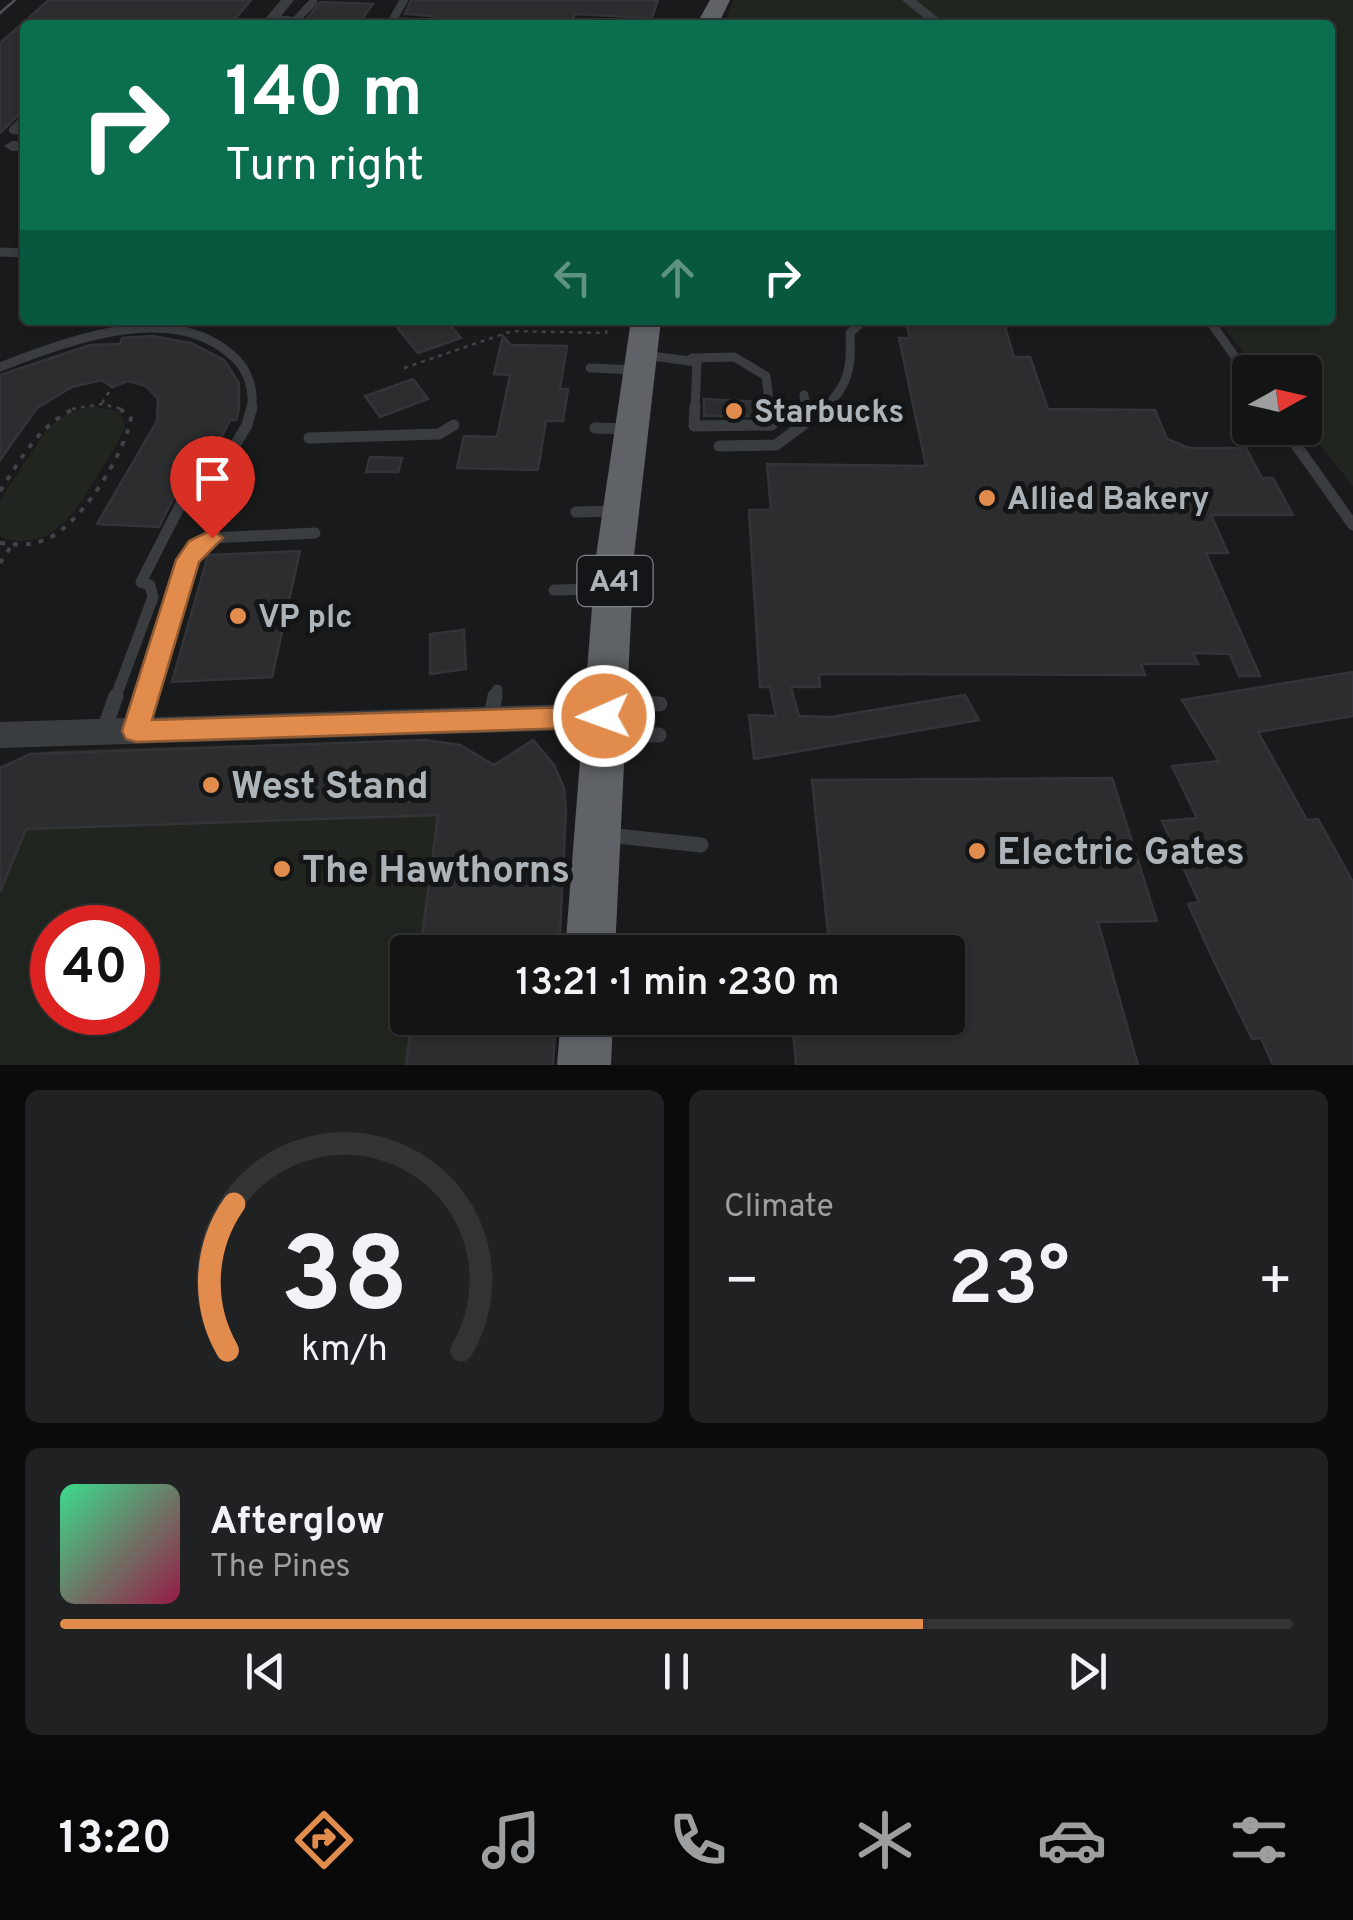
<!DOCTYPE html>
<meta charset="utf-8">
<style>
:root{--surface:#131414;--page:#202122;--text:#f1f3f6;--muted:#9d9ea0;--line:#323334;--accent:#e18c4c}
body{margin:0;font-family:Overpass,sans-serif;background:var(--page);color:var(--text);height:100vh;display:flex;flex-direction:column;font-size:38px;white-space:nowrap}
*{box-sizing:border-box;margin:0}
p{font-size:32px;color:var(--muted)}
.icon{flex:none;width:55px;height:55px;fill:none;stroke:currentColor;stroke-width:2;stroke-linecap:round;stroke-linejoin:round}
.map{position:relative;height:1065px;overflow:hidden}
.panel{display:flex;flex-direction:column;gap:25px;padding:25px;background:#0a0b0b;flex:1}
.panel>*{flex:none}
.banner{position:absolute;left:20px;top:20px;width:1315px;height:305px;border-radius:10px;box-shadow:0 2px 8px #0004,0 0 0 2px var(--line);background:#0b6e4f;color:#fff;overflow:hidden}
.needle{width:65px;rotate:82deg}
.tools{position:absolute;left:1232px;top:355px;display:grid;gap:20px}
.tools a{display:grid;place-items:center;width:90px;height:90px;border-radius:10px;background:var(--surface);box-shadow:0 2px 8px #0004,0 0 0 2px var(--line);font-size:50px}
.speed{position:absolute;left:30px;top:905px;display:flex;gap:20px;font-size:50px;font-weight:700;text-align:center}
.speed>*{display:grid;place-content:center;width:130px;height:130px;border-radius:50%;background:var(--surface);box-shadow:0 2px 8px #0004,0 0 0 2px var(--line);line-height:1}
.speed .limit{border:15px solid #d22;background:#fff;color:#111}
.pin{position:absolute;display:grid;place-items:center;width:85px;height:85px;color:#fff;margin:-102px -42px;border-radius:50% 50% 50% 0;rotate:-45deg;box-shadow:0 0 10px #0007}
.pin .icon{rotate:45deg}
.me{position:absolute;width:110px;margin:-55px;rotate:268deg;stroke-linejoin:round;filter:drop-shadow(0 0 8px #0008)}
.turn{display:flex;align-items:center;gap:35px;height:210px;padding:0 40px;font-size:45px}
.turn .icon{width:130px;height:130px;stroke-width:2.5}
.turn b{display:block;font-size:70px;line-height:85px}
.lanes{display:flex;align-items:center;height:95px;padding:0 40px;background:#0003;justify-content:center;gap:50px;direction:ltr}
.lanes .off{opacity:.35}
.big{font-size:75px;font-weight:600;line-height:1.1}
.panel .widget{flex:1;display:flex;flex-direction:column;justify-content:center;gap:15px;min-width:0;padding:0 35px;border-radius:15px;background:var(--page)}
.panel .dial{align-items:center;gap:0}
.dial svg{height:260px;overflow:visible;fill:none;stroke:var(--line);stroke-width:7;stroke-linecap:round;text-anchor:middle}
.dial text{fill:var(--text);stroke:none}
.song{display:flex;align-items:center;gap:30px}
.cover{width:120px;height:120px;border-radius:15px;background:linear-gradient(135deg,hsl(150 70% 55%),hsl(340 70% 35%))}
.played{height:10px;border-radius:5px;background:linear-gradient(90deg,var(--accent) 70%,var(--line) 70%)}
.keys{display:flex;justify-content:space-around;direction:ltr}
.heat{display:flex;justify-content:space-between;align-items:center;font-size:55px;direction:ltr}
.panel .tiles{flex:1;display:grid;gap:25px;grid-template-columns:1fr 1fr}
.widget:last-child{grid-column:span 2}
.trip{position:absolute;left:390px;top:935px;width:575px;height:100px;border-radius:10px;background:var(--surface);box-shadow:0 2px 8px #0004,0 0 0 2px var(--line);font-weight:600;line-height:100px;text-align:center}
.tabs{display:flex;height:160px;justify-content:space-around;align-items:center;background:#080808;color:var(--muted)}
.tabs .icon{width:70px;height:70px}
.tabs .current{color:var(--accent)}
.tabs b{font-size:45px;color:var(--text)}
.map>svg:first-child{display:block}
</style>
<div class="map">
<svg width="1353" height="1065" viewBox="0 0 1353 1065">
<rect width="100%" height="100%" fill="#191a1b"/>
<g fill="#20261f" fill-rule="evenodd">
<polygon points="733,0 1353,0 1353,486 1305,427 1305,372 1260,372 1217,320 1330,320 1330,25 724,25"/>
<path d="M93 406 120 412 125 425C120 443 107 459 98 475 76 511 50 555 0 537V500L48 427 69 413Z"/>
<path d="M426 740 460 745 494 765 533 740C552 763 563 780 566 810L559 952H408V1018H556L553 1065H0V768L30 754 58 750ZM52 928H138V1012H52Z"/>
</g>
<g fill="#2c2d2f" stroke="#333437" stroke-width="2.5">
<polygon points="49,0 251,0 230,25 25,25 25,109 0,133 0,43"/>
<polygon points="411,0 658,0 652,18 575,14 570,25 480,20 477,25 438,25 432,16 405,14"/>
<polygon points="320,2 373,4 358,25 302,25"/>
<polygon points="391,320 446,320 461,338 418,353"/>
<polygon points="905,320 1003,320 1014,357 1030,357 1048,409 1155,410 1167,439 1189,448 1246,448 1262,478 1273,478 1293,515 1211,515 1228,553 1206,553 1260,676 1239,676 1230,654 1193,653 1198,664 1141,664 1145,675 819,674 820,687 791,687 799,716 831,717 965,695 979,720 754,759 749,715 776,716 770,687 760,687 749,510 771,510 767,464 926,466 899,338 910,338"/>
<polygon points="152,336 191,343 224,360 239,383 239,410 236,420 230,420 204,473 175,495 159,527 97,524 157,421 158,399 146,386 128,381 112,387 102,380 72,387 37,408 0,460 0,375 90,345 120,344 122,338"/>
<polygon points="503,336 511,345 567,346 560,389 568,389 563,421 546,421 538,470 457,468 464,436 497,437 510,375 494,374"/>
<polygon points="413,379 428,399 380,417 365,396"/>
<polygon points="704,399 761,402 762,416 704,416"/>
<polygon points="370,457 402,458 398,472 366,472"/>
<polygon points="300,551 272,677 172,682 208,555"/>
<polygon points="464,630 466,669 430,674 430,634"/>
<polygon points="1353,672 1353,716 1258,732 1307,820 1318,819 1353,882 1353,1065 1273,1065 1261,1038 1252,1039 1213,959 1188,904 1199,902 1162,821 1197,818 1172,766 1219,761 1182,700"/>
<polygon points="425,740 460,745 494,765 533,740 554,765 564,788 566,810 559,952 420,952 438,815 26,829 0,892 0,768 30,754"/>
<polygon points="1112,778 1157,921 1098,922 1138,1065 796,1065 792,1018 948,1018 948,952 830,952 812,780"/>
<polygon points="412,1018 556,1018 553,1065 406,1065"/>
</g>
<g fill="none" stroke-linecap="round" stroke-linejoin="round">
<g stroke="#414447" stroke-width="2.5" stroke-dasharray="4 5" stroke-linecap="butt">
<polyline points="404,368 512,331 606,333 609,320"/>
<polyline points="102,403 112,387"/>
<polyline points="72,409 101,404 122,409"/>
</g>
<g stroke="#414447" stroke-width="4" stroke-dasharray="5 8" stroke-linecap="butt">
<path d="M0 491C22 457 40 423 78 407"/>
<path d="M0 543C16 545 31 546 47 539 82 523 124 455 131 418L118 407"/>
<polyline points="0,563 11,546"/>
</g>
<g stroke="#3a3d40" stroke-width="8">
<polyline points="404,0 392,21 431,23"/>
<polyline points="272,19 295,21 292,25"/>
<polyline points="295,21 313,2"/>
<polyline points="25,118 13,130 25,131"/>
</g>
<g stroke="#3a3d40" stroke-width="9">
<polyline points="0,252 25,253"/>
<polyline points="1209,320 1250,378"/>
<polyline points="644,355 697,362 695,409"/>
<polyline points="692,358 734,357 766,376 770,409"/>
<path d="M0 367C68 341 175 298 236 359 248 371 255 392 251 409"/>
<polyline points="590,368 636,370"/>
<polyline points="804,395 806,409"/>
<path d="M823 409C849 387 852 366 850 333L864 320"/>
</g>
<g stroke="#3a3d40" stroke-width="11">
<polyline points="695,407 694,426 772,425 770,407"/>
<polyline points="808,421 826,407"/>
<polyline points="595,428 629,429"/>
<polyline points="1284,428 1353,525"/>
<polyline points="309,438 439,434 454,425"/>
<polyline points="719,446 776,445 808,421 806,407"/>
<polyline points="576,512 617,511"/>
<polyline points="554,590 605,589"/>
<polyline points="115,699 153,597 150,585 141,582 183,500 218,474 247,425 252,407"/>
<polyline points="146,699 188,561 197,547 212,538 315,533"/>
<polyline points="495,699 497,690"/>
</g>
<g stroke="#3a3d40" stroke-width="15">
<polyline points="615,702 660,704"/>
<polyline points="490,720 495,696"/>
<polyline points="104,730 116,696"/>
<polyline points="136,731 147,696"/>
<polyline points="613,735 659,735"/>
<polyline points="607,835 701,845"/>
</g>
<g fill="#3a3d40" fill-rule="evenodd">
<polygon points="281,0 294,0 274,25 260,25"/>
<polygon points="902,0 916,0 947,25 932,25"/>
<polygon points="25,141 25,151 12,151 4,146 12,141"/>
</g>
<polygon fill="#3a3d40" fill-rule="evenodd" points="604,703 615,707 620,716 615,725 604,729 0,748 0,722"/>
<g fill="#5f6367" fill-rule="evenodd">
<polygon points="710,0 730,0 718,25 696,25"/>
<polygon points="631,320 661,320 634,556 615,952 565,952 596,556"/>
<polygon points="561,1018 613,1018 611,1065 557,1065"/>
</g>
<polyline stroke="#4e5154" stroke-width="2.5" points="0,13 15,0"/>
</g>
<polygon fill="#e18c4c" stroke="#925b31" stroke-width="2.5" points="212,530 223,538 199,562 152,720 604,706 614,709 617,716 614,724 604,727 136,742 126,739 122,731 176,560 189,541"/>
<g fill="#e18c4c" stroke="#141516" stroke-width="4">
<circle cx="734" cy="411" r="10"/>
<circle cx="987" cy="498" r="10"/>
<circle cx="238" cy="616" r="10"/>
<circle cx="211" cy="785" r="10"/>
<circle cx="977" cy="851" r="10"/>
<circle cx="282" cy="869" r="10"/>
</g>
<g text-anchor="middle" stroke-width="10" stroke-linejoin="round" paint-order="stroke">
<rect fill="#141516" stroke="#7f8488" stroke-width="2.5" x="577.5" y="556" width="75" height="50" rx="8"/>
<g font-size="30" font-weight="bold" fill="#adb4b9">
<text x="615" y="591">A41</text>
</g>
<g font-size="32" font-weight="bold" fill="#adb4b9" stroke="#141516" text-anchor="start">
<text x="754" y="422">Starbucks</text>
<text x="1007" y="509">Allied Bakery</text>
<text x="258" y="627">VP plc</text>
</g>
<g font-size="38" font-weight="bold" fill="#adb4b9" stroke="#141516" text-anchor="start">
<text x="231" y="798">West Stand</text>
<text x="997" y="864">Electric Gates</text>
<text x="302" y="882">The Hawthorns</text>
</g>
</g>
</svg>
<div class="tools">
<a><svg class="needle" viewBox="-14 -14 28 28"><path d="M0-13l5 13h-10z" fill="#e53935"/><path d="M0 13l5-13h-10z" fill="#9d9ea0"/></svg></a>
</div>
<div class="speed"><div class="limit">40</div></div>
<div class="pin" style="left:212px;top:538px;background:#d93025"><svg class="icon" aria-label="arrive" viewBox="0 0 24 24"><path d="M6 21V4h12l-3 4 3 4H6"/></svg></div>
<svg class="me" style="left:604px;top:716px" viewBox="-20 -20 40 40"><circle r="17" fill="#e18c4c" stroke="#fff" stroke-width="3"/><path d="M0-11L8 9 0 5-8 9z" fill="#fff"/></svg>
<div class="trip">13:21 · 1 min · 230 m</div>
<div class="banner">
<div class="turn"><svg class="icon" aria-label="right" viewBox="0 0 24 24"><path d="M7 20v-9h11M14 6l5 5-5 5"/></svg><div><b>140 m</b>Turn right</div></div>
<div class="lanes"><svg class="icon off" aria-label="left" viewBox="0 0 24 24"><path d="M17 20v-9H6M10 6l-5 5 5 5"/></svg><svg class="icon off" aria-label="ahead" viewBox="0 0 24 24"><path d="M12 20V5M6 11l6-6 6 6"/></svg><svg class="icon" aria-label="right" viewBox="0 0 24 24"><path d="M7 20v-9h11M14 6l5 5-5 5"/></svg></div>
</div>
</div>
<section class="panel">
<div class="tiles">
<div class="widget dial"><svg viewBox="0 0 100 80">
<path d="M14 69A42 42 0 1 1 86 69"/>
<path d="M14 69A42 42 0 0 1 16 24" stroke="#e18c4c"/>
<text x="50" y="56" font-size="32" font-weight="700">38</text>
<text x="50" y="72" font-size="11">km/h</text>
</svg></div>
<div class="widget"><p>Climate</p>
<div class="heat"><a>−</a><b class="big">23°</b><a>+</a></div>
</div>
<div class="widget">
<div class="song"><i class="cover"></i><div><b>Afterglow</b><p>The Pines</p></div></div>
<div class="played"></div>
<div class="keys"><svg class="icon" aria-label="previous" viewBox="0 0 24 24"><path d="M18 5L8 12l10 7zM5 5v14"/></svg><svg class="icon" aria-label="pause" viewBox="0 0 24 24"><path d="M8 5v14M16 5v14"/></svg><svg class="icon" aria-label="next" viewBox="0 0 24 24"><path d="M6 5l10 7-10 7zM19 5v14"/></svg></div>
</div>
</div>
</section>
<nav class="tabs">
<b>13:20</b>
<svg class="icon current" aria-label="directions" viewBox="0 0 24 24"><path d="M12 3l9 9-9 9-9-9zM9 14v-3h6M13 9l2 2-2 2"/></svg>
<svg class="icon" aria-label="music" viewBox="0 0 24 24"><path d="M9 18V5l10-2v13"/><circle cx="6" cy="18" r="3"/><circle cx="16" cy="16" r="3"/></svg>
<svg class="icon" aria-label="phone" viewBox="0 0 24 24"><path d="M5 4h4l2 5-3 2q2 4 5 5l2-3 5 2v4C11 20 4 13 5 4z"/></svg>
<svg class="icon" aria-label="climate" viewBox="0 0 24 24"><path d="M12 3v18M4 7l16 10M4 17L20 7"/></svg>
<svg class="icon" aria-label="car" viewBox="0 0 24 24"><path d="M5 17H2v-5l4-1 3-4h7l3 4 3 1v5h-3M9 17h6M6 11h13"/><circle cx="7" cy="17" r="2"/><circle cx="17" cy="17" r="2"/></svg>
<svg class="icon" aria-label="filters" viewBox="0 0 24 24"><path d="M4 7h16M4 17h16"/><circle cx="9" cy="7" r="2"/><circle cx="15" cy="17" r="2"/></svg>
</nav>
